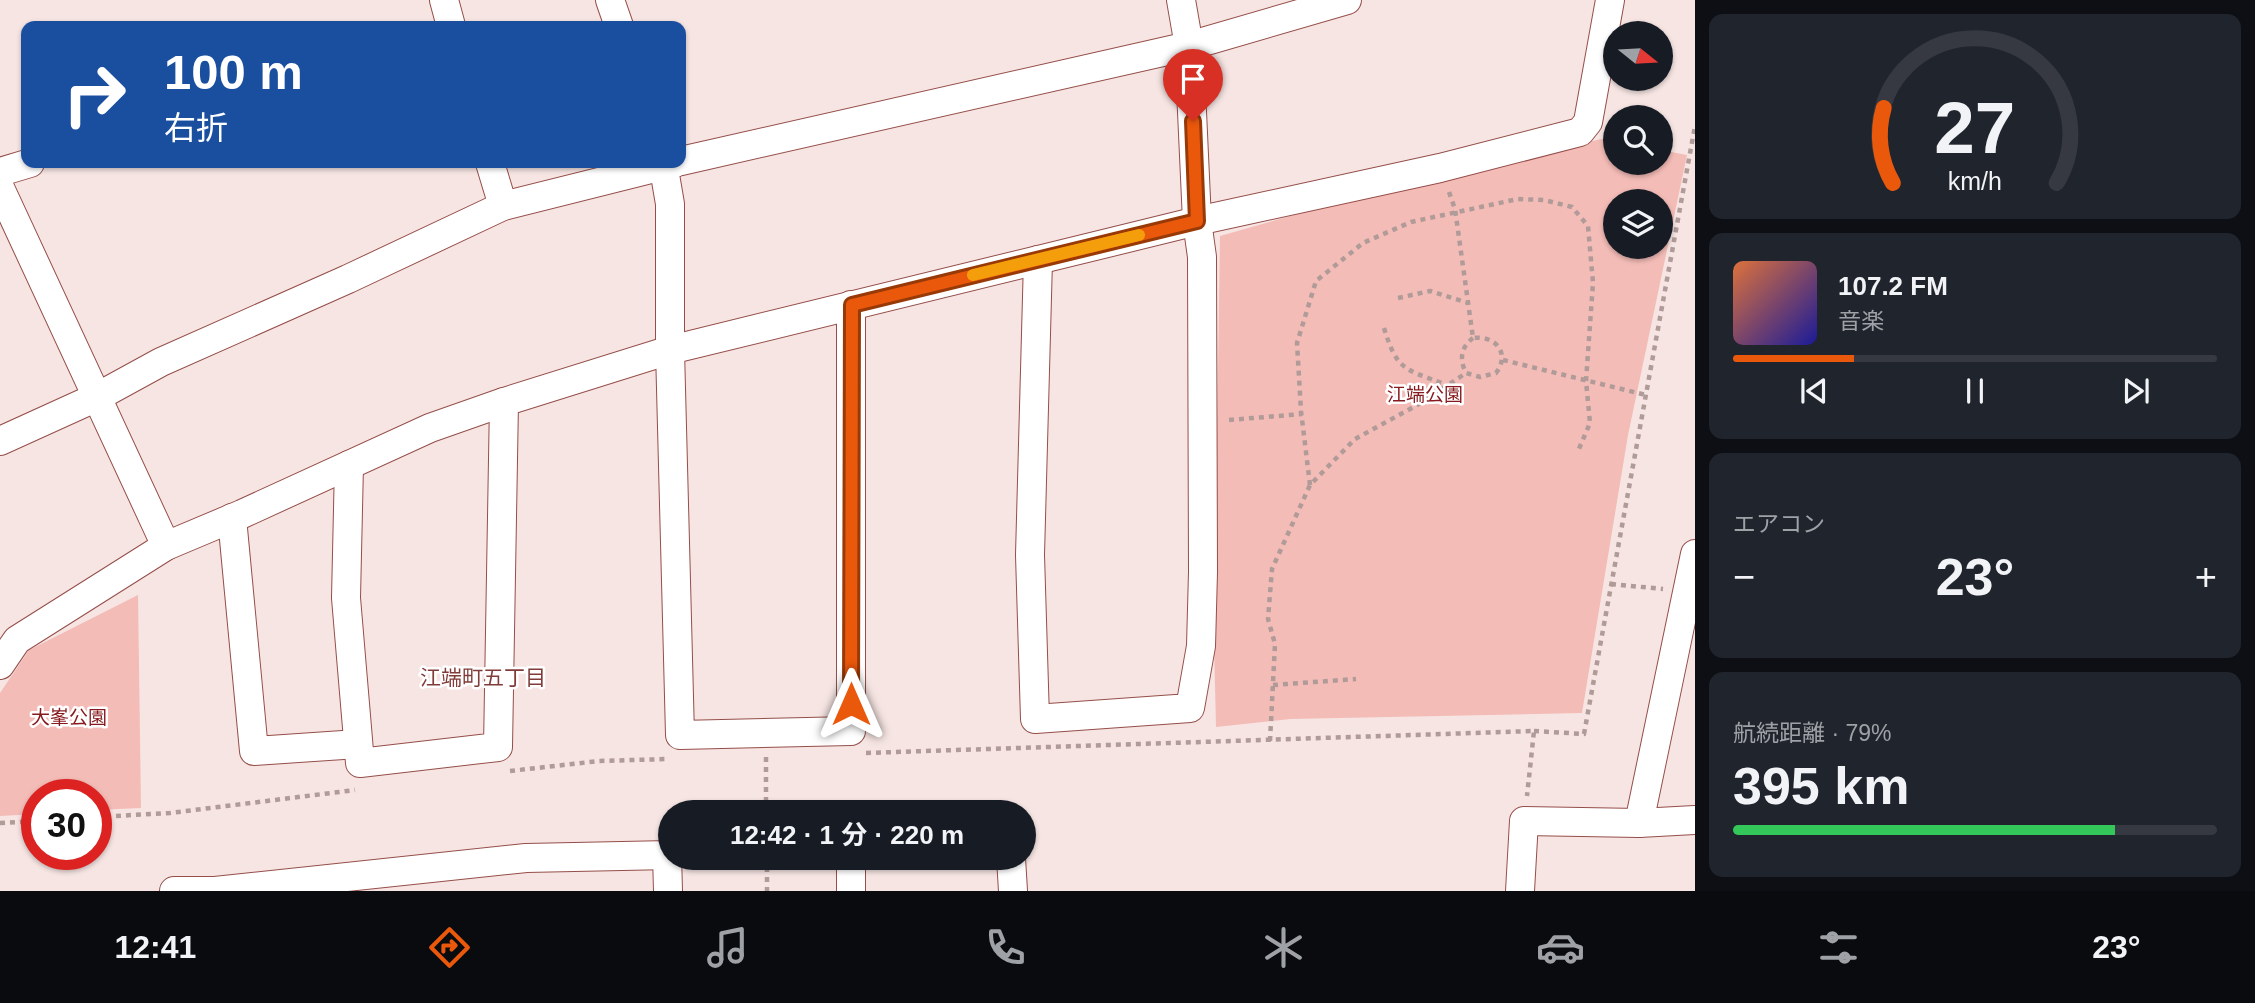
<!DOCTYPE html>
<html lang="ja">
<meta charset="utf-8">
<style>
:root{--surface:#171b24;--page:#20242c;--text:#f1f3f6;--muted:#9ea1a6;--line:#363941;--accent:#ea580c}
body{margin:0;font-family:Arial,"Noto Sans JP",sans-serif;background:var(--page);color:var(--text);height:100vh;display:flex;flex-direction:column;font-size:26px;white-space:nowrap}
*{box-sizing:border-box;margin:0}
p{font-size:23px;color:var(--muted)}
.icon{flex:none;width:38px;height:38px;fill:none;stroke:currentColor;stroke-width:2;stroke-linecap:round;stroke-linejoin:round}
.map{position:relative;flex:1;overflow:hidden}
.drawer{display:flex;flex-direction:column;gap:14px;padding:14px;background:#0d0f14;width:560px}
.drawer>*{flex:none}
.top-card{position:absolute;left:21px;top:21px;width:665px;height:147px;border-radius:14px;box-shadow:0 2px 5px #0004;background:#1a4fa0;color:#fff;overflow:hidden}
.needle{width:46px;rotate:108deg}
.buttons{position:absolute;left:1603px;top:21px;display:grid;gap:14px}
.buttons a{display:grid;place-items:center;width:70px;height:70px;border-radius:50%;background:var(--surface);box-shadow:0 2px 5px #0004;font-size:35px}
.speed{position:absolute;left:21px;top:779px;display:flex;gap:14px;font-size:35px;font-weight:700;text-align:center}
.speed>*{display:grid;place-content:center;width:91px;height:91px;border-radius:50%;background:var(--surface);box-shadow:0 2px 5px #0004;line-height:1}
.speed .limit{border:10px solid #d22;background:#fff;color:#111}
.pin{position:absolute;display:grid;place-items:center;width:60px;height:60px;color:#fff;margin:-72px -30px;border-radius:50% 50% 50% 0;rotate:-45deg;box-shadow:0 0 7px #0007}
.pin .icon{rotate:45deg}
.me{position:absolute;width:77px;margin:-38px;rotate:0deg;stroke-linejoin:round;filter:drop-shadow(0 0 5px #0008)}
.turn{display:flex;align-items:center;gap:24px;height:147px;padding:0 28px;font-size:32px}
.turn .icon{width:91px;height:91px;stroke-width:2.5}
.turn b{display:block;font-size:49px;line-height:60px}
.big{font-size:52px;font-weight:700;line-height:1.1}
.drawer .tile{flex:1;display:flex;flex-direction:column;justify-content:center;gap:10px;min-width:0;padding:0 24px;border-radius:14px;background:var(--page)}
.drawer .dial{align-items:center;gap:0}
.dial svg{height:182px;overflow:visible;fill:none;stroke:var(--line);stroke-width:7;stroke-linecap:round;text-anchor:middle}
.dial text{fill:var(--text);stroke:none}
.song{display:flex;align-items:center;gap:21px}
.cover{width:84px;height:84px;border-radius:10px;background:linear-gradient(135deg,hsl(20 70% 55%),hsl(240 70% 35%))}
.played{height:7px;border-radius:4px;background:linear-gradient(90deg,var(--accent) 25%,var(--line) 25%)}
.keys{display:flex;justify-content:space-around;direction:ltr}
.heat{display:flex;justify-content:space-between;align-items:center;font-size:38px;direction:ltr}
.charge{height:10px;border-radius:5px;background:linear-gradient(90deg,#34c759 79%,var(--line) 0)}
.trip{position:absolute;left:658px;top:800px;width:378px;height:70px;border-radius:35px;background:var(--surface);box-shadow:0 2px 5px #0004;font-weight:700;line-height:70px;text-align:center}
.tab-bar{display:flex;height:112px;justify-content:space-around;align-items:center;background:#090b0e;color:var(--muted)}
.tab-bar .icon{width:49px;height:49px}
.tab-bar .current{color:var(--accent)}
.tab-bar b{font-size:32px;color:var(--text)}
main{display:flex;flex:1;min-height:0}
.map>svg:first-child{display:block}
</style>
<main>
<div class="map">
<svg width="1695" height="891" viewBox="0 0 1695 891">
<rect width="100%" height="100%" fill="#f6e5e3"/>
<g fill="#f4bcb7" fill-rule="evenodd">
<path d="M1601 139 1615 142V163H1661V150L1687 155 1628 435 1582 713 1290 719 1216 727 1214 644 1220 236 1393 187ZM1615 201H1661V247H1615Z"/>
<polygon points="138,595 141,808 96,810 96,794 37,794 37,814 0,816 0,693 29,650"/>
</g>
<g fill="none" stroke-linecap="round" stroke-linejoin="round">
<defs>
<g id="minor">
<polyline points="444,0 451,26"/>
<polyline points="610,0 619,26"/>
<polyline points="681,161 1189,46 1347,0"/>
<polyline points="490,163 503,206"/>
<polyline points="663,163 670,204 670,350 680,735 851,731 851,305"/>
<polyline points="0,172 30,163"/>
<polyline points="0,188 166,546"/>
<polyline points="1038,260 1030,555 1035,719 1190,708 1201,646 1203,572 1202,257 1197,221 1189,46 1181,0"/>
<polyline points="0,441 97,397 161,362 348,279 503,206 675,163"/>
<polyline points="349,465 346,598 360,763 498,747 504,402"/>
<polyline points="232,518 254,751 358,744"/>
<polyline points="0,665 17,640 166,546 242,514 430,428 504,402 670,350 1038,260 1197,221 1440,168 1580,132 1588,122 1610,0"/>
<polyline points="1639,823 1695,554"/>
<polyline points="667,855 668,891"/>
<polyline points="851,858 851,891"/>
<polyline points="1011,858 1013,891"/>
<polyline points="174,891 215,891 526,858 670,855"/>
<polyline points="1520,891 1524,821 1639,823 1695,820"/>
</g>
</defs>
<use href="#minor" stroke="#954e49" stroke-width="30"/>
<g stroke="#b09b99" stroke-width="4.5" stroke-dasharray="5 5" stroke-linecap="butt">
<path d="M1449 192 1455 209 1473 338C1495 335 1511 353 1496 373L1480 377 1466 373C1459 359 1461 347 1473 338"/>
<polyline points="1398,298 1430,291 1468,303"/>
<path d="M1384 328C1397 371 1405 369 1444 384"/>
<polyline points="1503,360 1646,395"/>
<polyline points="1229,420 1302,414"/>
<polyline points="1310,485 1301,411 1297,343 1316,281 1363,243 1411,222 1518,199 1544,200 1572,207 1588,226 1593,283 1586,381 1590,423 1578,451"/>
<polyline points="1611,584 1663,589"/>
<polyline points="1273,685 1356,679"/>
<polyline points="1534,731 1584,734 1695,126"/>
<polyline points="1270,741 1275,644 1268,619 1272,569 1310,485 1355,439 1421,403 1466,373"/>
<polyline points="866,753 1534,731 1527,796"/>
<polyline points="766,757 766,812"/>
<polyline points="510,771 599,761 668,759"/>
<polyline points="96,817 170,813 355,790"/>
<polyline points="0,823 37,821"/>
<polyline points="767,867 767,891"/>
</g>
<use href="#minor" stroke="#fff" stroke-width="28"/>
</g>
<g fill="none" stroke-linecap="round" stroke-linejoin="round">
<defs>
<polyline id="route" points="851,704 852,305 1197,221 1193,121"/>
</defs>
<use href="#route" stroke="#983908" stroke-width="18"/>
<use href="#route" stroke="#ea580c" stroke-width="12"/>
<polyline stroke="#f59e0b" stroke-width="12" points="973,275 1139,235"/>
</g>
<g text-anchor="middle" stroke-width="5" stroke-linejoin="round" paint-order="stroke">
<g font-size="19" fill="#86191d" stroke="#fff">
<text x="1425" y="401">江端公園</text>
<text x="69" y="724">大峯公園</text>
</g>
<g font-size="21" fill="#813c39" stroke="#fff">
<text x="483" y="685">江端町五丁目</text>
</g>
</g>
</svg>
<div class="buttons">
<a><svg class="needle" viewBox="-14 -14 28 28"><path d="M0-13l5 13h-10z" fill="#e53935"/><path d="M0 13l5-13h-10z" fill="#9ea1a6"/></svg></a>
<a><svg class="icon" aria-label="search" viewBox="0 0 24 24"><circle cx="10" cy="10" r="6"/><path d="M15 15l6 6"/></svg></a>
<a><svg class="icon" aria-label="layers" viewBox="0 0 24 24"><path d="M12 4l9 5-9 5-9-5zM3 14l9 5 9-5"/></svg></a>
</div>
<div class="speed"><div class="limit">30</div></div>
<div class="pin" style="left:1193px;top:121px;background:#d93025"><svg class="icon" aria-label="arrive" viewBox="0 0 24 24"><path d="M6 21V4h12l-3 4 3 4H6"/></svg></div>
<svg class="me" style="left:851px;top:704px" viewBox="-20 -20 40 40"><path d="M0-17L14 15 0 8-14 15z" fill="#ea580c" stroke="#fff" stroke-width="4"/></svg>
<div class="trip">12:42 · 1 分 · 220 m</div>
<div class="top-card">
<div class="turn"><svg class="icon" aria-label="right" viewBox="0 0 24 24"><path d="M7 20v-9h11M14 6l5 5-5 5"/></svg><div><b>100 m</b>右折</div></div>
</div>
</div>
<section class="drawer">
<div class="tile dial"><svg viewBox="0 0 100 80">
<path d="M14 69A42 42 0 1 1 86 69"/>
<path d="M14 69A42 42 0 0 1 10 36" stroke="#ea580c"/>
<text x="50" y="56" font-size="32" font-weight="700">27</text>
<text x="50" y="72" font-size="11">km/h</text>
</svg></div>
<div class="tile">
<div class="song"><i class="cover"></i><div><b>107.2 FM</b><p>音楽</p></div></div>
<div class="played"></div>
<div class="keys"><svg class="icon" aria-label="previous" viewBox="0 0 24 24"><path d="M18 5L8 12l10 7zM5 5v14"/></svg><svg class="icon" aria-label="pause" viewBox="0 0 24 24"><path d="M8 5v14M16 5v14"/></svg><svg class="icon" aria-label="next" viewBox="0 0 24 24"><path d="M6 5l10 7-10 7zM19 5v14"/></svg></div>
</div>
<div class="tile"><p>エアコン</p>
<div class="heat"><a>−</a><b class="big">23°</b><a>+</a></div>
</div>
<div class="tile"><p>航続距離 · 79%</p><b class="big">395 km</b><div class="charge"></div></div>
</section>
</main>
<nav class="tab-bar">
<b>12:41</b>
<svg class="icon current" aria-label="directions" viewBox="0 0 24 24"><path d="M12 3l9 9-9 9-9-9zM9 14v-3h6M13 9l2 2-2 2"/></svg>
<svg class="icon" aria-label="music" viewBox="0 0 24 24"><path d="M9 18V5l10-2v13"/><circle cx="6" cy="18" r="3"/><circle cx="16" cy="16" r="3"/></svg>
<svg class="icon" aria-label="phone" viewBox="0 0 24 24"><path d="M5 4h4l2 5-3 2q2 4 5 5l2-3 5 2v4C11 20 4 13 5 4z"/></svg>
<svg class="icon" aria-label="climate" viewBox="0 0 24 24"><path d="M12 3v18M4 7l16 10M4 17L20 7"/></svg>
<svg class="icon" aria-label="car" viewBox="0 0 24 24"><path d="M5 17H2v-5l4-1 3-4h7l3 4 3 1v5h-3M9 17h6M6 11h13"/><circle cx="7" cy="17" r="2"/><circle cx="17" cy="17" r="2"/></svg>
<svg class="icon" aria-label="filters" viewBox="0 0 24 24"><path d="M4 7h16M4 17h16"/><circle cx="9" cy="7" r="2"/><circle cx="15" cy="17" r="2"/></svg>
<b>23°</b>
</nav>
